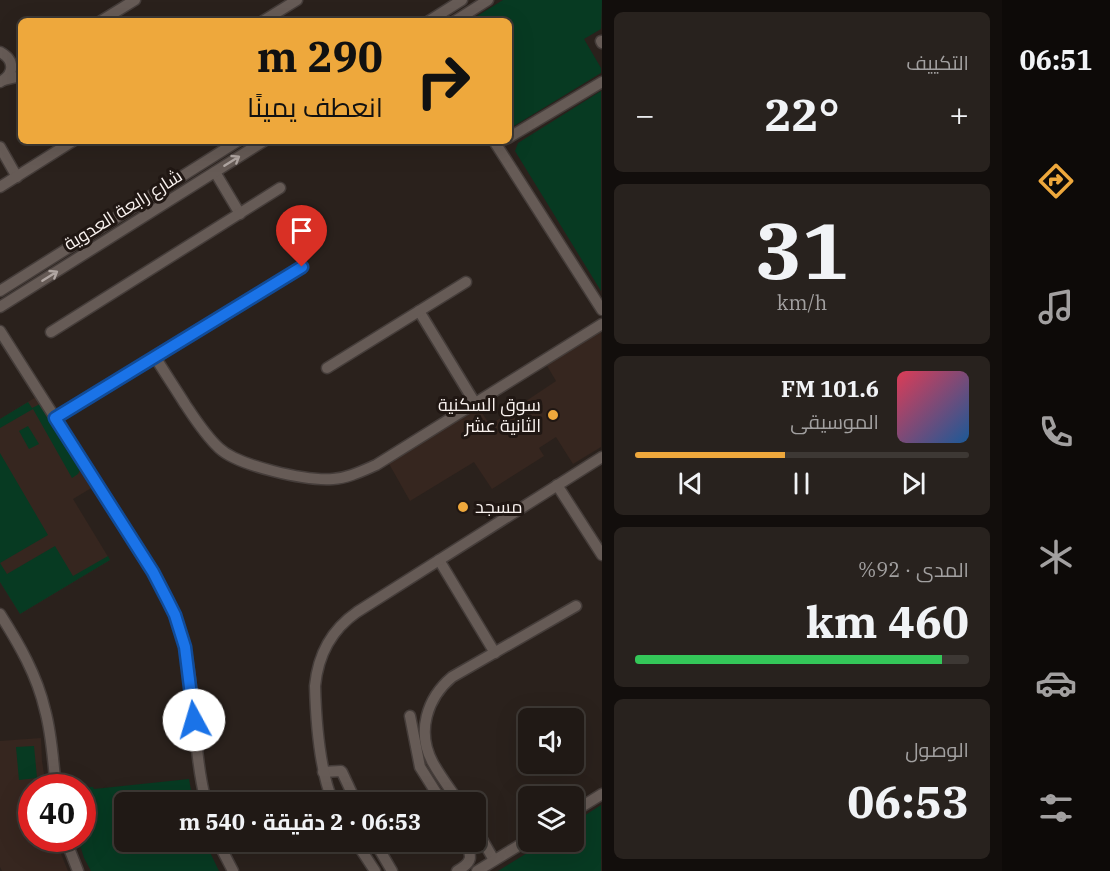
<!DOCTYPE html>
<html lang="ar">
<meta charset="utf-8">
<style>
:root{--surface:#201915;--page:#28221e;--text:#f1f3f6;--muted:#a2a0a0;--line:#3d3834;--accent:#eea83c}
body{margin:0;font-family:"IBM Plex Serif",Cairo,serif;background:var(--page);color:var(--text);direction:rtl;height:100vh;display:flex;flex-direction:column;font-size:22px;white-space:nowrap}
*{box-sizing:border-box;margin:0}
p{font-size:20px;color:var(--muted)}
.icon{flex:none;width:33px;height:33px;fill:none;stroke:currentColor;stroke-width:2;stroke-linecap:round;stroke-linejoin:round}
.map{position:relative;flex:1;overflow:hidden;direction:ltr}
.side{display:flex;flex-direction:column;gap:12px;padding:12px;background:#120e0c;width:400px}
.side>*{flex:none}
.banner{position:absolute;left:18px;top:18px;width:494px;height:126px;border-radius:9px;box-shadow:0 6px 24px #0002,0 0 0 2px var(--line);direction:rtl;background:#eea83c;color:#111;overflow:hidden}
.buttons{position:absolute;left:518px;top:708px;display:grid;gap:12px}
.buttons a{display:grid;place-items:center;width:66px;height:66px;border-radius:9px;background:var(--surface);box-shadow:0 6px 24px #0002,0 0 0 2px var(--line);font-size:30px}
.speed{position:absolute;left:18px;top:774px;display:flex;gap:12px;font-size:30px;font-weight:700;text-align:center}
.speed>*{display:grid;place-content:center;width:78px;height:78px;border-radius:50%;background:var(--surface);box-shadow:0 6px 24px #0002,0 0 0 2px var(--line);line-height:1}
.speed .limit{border:9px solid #d22;background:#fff;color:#111}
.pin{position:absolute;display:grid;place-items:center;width:51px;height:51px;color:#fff;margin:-62px -26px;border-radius:50% 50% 50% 0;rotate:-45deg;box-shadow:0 0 6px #0007}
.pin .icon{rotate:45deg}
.me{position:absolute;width:66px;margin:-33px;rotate:354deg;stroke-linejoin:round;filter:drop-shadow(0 0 4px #0008)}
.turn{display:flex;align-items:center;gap:21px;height:126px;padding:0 30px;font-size:27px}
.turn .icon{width:78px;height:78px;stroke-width:2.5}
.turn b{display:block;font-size:42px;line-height:51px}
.big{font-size:45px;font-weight:700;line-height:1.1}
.side .tile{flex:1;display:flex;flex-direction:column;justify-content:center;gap:9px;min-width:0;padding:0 21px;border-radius:9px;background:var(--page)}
.side .dial{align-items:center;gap:0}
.dial b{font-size:78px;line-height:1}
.song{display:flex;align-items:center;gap:18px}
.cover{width:72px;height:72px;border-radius:9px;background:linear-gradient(135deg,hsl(350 70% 55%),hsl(210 70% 35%))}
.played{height:6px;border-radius:3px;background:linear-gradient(90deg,var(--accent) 45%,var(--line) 45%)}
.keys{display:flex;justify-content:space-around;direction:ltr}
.heat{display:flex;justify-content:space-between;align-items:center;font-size:33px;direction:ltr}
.charge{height:9px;border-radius:4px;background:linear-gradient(90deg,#34c759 92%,var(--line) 0)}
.trip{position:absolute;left:114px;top:792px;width:372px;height:60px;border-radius:9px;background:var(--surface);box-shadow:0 6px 24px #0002,0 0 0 2px var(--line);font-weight:700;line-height:60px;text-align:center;direction:rtl}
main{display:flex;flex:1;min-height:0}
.menu{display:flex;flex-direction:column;width:108px;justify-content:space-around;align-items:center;background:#0d0a08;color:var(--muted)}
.menu .icon{width:42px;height:42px}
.menu .selected{color:var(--accent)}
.menu b{font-size:27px;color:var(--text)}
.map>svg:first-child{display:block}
</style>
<main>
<nav class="menu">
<b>06:51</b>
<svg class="icon selected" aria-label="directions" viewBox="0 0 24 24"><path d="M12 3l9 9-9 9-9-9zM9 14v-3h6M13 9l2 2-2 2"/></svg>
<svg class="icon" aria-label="music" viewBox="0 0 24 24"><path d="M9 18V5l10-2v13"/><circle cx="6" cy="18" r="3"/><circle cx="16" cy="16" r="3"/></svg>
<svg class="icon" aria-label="phone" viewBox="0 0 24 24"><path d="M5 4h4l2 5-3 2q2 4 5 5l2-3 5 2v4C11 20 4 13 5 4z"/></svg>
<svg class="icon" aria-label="climate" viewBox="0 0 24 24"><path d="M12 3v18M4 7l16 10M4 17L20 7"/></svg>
<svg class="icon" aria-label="car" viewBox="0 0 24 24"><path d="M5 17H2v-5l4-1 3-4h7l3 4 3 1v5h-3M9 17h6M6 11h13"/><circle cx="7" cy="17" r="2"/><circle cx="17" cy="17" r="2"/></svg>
<svg class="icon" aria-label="filters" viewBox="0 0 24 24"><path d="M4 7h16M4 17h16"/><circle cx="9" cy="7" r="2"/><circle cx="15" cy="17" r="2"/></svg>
</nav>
<section class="side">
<div class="tile"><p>التكييف</p>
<div class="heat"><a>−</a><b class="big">22°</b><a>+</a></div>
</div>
<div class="tile dial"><b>31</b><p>km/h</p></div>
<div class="tile">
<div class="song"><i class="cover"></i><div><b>101.6 FM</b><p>الموسيقى</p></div></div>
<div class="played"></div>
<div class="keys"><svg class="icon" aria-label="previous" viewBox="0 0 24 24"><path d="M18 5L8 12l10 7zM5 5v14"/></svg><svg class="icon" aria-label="pause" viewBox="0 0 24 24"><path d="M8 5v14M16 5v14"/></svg><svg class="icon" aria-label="next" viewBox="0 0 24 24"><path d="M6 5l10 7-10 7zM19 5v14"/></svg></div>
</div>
<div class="tile"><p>المدى · 92%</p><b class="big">460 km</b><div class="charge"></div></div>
<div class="tile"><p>الوصول</p><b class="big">06:53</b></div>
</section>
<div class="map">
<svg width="602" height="871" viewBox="0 0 602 871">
<rect width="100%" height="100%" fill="#2a211c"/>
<g fill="#36261f">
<polygon points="598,332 601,332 601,447 573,464 556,437 539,448 544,456 492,489 474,462 410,501 388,462 476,404 490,425 556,381 546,364"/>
<polygon points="36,397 93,487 73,499 110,560 20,614 0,582 0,419"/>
<polygon points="41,738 42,761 46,787 32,788 32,838 55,839 68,871 2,871 0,867 0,741"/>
</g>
<g fill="#073a22">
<polygon points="503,0 602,0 601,29 584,39 601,68 601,73 509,129 508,21 469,21"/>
<polygon points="601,91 601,291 515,151 518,143"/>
<polygon points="28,402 32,408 40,404 81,468 78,474 72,478 33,409 0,428 0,419"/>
<polygon points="28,426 39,444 29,449 19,431"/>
<polygon points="0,453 48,535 0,563 7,574 55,546 73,576 108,556 110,560 20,614 0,582"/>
<polygon points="34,746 37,778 19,780 16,747"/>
<polygon points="189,779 193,802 124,802 124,842 205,842 219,871 91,871 84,858 78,839 82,838 83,793 88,787 93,787 94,789"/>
<polygon points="601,805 601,871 498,871 545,842 573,842 573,823"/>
</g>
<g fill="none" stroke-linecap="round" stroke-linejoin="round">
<defs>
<g id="minor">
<polyline points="101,21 135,0"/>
<polyline points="263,21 297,0"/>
<polyline points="429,21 462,0"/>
<polyline points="455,21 488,0"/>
<polyline points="601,41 602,43"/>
<path d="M0 52C15 60 15 74 0 82"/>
<polyline points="4,80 21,76"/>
<polyline points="508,138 602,82"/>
<polyline points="494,141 602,310"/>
<polyline points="0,147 17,177"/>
<polyline points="215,172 240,214"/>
<polyline points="0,187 73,141"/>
<polyline points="0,291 238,141"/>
<polyline points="0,307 264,141"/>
<polyline points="419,311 475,403"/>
<path d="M0 331 153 572C167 596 179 621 185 648 196 699 193 752 206 802"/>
<polyline points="51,332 280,188"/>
<path d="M155 357C165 373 175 388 185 404 195 419 205 435 219 448 238 466 306 481 333 479 348 478 362 471 376 465L602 324"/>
<polyline points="327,368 466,282"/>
<polyline points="55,418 302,267"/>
<polyline points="557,485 602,555"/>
<polyline points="439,560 495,653"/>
<path d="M0 614C19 644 37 675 45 710 52 735 53 762 56 788"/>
<polyline points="410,716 420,767 442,802"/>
<polyline points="323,772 341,771 342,772 356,802"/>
<path d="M333 802C319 769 316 722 315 686 318 655 331 630 357 612L602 457"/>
<path d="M459 802C450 789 440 776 433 763 416 732 427 698 452 677L576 606"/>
<polyline points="573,812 602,794"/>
<polyline points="476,829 494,860"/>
<polyline points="65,838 78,871"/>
<polyline points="218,842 233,871"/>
<polyline points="356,842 375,871"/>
<polyline points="375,842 392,871"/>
<path d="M457 871C473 862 472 857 466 842"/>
<polyline points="477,871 528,840"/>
</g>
</defs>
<use href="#minor" stroke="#453d3a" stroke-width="13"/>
<use href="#minor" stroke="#665b56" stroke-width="10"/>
</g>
<defs><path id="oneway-shaft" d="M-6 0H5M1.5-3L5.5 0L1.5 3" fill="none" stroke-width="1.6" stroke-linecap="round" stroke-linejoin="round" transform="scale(1.5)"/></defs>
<g stroke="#b0a6a2">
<use href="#oneway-shaft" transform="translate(232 161) rotate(-32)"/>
<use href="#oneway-shaft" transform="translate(50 276) rotate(-32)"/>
</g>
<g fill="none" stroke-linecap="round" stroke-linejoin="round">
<defs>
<polyline id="route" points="194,720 185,647 175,615 168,601 153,572 55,418 302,267"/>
</defs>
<use href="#route" stroke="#114b97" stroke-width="15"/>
<use href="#route" stroke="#1a73e8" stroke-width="10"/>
</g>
<g fill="#eea83c" stroke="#201713" stroke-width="2">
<circle cx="553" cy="415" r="6"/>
<circle cx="463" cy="507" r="6"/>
</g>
<g text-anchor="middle" stroke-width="6" stroke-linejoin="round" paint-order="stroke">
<g font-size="18" fill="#f9f2ef" stroke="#201713">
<text transform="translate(123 210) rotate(-32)" y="6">شارع رابعة العدوية</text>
</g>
<g font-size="18" fill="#f9f2ef" stroke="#201713" text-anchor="end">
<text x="541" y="411">سوق السكنية<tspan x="541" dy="21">الثانية عشر</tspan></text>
<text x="475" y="513" text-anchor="start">مسجد</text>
</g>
</g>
</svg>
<div class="buttons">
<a><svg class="icon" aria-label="sound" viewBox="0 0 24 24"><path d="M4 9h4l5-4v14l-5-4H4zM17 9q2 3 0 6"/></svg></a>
<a><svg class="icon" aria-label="layers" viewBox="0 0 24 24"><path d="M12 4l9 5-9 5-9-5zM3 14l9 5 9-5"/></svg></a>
</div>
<div class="speed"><div class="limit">40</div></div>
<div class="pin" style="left:302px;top:267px;background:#d93025"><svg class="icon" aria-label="arrive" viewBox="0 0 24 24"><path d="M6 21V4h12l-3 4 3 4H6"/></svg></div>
<svg class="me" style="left:194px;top:720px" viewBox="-20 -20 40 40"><circle r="19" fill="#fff"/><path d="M0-13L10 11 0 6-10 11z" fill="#1a73e8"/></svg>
<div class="trip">06:53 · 2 دقيقة · 540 m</div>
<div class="banner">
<div class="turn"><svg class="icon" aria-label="right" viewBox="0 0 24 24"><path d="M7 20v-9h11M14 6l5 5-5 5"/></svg><div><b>290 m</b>انعطف يمينًا</div></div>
</div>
</div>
</main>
